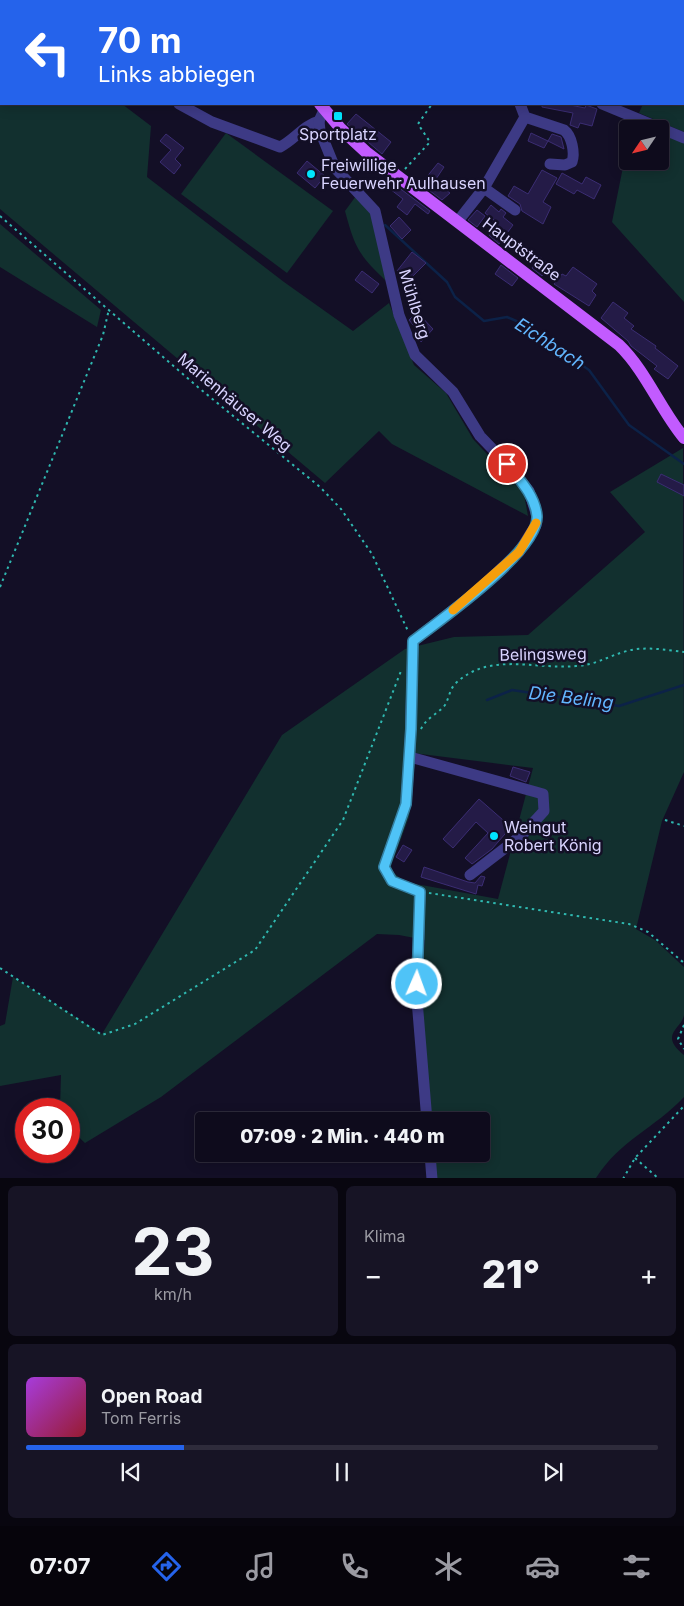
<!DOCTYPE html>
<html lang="de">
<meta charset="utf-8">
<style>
:root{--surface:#0e0b1c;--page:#171425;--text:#f1f3f6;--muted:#9b9ba3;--line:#2e2b3b;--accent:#2563eb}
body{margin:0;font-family:Inter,sans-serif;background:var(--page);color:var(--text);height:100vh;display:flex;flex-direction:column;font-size:19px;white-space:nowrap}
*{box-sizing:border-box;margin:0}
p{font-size:16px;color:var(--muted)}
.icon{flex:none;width:28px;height:28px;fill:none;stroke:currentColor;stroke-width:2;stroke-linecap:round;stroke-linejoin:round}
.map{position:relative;height:1178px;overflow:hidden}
.panel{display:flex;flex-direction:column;gap:8px;padding:8px;background:#08060f;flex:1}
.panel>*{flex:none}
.banner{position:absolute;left:0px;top:0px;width:685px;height:105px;box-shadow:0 2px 12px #0003,0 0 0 1px var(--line);background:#2563eb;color:#fff;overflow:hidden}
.needle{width:32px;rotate:235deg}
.controls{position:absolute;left:619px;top:120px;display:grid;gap:10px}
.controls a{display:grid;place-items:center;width:50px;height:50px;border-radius:5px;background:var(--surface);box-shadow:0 2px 12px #0003,0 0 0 1px var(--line);font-size:25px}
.speed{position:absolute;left:15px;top:1098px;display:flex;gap:10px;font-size:25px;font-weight:700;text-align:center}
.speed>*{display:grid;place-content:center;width:65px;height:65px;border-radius:50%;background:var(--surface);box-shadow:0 2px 12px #0003,0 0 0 1px var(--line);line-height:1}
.speed .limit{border:8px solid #d22;background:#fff;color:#111}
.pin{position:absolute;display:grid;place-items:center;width:42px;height:42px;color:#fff;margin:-21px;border:2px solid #fff;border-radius:50%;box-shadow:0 1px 5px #0007}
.me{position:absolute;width:55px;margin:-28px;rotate:2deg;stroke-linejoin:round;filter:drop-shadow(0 0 4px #0008)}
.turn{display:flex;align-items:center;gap:18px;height:105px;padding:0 15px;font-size:22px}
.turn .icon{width:65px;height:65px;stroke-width:2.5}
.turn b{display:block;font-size:35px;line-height:42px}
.big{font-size:38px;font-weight:800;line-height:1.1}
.panel .card{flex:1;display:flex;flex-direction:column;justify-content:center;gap:8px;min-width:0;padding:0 18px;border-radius:8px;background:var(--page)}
.panel .dial{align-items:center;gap:0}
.dial b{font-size:65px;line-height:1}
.song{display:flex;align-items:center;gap:15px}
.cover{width:60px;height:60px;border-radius:8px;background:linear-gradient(135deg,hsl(280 70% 55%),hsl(350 70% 35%))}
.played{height:5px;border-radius:2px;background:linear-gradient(90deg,var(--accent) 25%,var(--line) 25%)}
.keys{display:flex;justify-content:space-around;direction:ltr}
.heat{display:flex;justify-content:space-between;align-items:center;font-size:28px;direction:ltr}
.panel .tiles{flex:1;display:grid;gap:8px;grid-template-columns:1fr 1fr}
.card:last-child{grid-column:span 2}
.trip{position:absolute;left:195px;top:1112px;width:295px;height:50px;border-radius:5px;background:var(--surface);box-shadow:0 2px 12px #0003,0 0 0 1px var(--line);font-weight:800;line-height:50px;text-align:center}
.tabs{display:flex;height:80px;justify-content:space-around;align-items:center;background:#06040b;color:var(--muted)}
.tabs .icon{width:35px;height:35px}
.tabs .on{color:var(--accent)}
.tabs b{font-size:22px;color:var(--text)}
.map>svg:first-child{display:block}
</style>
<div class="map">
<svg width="684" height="1179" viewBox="0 0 684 1179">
<rect width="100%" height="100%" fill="#130f26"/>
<g fill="#12302f" fill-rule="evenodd">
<polygon points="0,0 3,1 1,1 1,104 122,104 151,126 147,177 284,282 353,331 389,303 414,365 446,393 473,439 524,494 528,516 392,444 379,431 325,483 0,209"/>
<polygon points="482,0 684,0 684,132 639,113 643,104 684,104 684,1"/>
<polygon points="226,133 333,211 287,273 181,194"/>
<polygon points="660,133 684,143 684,302 612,222 627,147 628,161 660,161"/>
<path d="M356 196 372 215 386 281C358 254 355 248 345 211Z"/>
<polygon points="0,224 101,310 97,327 0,267"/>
<path d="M683 448 684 772 662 821 636 929 655 940 684 967C684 982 684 999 684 1015 682 1029 658 1034 684 1055V1097C654 1129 621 1139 596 1178H436L434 1154H481V1121H432L421 998 425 940 399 935 377 934 161 1097 85 1143 69 1128V1109H60L61 1075 0 1086V1026L5 1024 13 977 102 1034 282 735 405 649 454 637 528 635 645 532 610 492ZM413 753 533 768 498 899 405 882 394 873 391 866 409 817 412 794Z"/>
</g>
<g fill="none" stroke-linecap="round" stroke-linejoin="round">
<g stroke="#0c2248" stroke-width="2.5">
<polyline points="55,0 56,1"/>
<polyline points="385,225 447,282 455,297 484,321 507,317 521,323 589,370 629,425 684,464"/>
<polyline points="487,700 512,690 619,706 684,685"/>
</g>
</g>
<g fill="#241b47" stroke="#3b2d73">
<polygon points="542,104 565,104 585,108 586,105 597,109 592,126 580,123 578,128 570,125 573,113 542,107"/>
<polygon points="356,114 391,142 382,154 347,124"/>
<polygon points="531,133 548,141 544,148 528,141"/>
<polygon points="166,134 184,148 175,159 181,165 174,174 160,162 171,150 160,141"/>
<polygon points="552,134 561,137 564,149 548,141"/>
<polygon points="307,161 325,176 315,188 297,173"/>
<polygon points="438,163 444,167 436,179 441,183 439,185 450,193 442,200 421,184"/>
<polygon points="542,170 557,178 543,202 551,207 543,224 522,211 520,204 508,196 514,186 528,194"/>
<polygon points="562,173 582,184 586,177 601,185 594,199 577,190 574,194 556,184"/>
<polygon points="394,184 430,211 428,214 415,204 407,215 397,207 403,199 390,189"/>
<polygon points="491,205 499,212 501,209 506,213 503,217 513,225 499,244 489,235 494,228 491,226 494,220 485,213"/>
<polygon points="477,210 485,216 477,227 468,220"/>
<polygon points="399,217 411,230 402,239 390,226"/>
<polygon points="412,252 426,263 408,281 397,271"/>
<polygon points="540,257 550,265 542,276 532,268"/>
<polygon points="501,265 518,278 512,286 495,274"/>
<polygon points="573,267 597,284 592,291 596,295 589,306 554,284 562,274 566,276"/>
<polygon points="362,271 379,284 372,293 355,280"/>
<polygon points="613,302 628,313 624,318 634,326 631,329 656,346 655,348 678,366 668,379 654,369 657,366 631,346 628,341 601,318"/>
<polygon points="417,312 433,329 421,342 415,336 419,332 409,320"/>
<polygon points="661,474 684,485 684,496 657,482"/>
<polygon points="513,767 530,772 526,782 510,776"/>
<polygon points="479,799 511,827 492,849 472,864 465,858 488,833 476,822 453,848 443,839"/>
<polygon points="403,845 412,850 404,862 396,857"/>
<polygon points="424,867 468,882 475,883 481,876 485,877 482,886 478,885 476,894 421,877"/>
</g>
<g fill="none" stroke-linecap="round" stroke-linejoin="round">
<g stroke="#2fb8b0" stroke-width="2" stroke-dasharray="2.5 4" stroke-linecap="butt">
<polyline points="67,0 69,1"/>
<polyline points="405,169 430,142 418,124 432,104"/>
<polyline points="0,216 199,388 320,487 341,509 372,554 408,631"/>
<polyline points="0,587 103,335 109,309"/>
<path d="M421 729C426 718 438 714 445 705 449 698 450 689 455 684 489 651 534 670 576 666 596 665 608 656 627 651 644 646 667 650 684 652"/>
<polyline points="665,820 684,826"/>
<polyline points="429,893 629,924 648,932 684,963"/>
<polyline points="0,968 102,1035 135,1024 255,950 343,820 401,671"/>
<polyline points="684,1025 678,1039 684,1049"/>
<polyline points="635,1158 659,1179"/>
<polyline points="623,1179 635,1158 684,1106"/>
</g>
<g stroke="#3d3a85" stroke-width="11">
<polyline points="219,0 220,1"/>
<path d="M179 104 212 122 280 147C294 140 304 125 319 121"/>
<path d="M520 104 525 117 564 130C572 136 575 153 572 162L565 165 550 164"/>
<polyline points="602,104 684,138"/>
<polyline points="324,110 319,121 320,131 335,168 375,211 399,315 415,355 453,392 480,436 507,464 529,491 537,516 536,525 519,552 476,592 413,641 410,749 406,804 384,867 392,881 420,892 417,1000 427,1121"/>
<polyline points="484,188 525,117"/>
<polyline points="458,221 484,188 515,210"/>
<polyline points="410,757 543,794 544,811 522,835 470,875"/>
<polyline points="430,1154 432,1179"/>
</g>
<path stroke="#c25bff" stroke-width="12" d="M320 104 341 129 366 152 619 345C646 371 660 409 684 438"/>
</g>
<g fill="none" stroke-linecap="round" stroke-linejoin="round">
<defs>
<path id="route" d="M417 984 420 892 392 881 384 867 406 804 411 729 413 641C440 620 539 551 537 516 535 495 519 479 507 464"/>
</defs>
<use href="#route" stroke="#337fa1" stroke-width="12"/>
<use href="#route" stroke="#4fc3f7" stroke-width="9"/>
<polyline stroke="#f59e0b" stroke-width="9" points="453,610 519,552 536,523"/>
</g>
<g fill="#00e5ff" stroke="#130f26" stroke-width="2">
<rect x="333" y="111" width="10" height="10" rx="2.5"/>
<circle cx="311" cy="174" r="5"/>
<circle cx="494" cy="836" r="5"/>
</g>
<g text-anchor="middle" stroke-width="5" stroke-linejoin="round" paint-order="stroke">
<g font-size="16" fill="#d9d4ff" stroke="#130f26" text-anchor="start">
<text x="338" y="140" text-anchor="middle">Sportplatz</text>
<text x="321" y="171">Freiwillige<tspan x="321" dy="18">Feuerwehr Aulhausen</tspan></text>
<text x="504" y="833">Weingut<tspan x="504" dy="18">Robert König</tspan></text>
</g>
<g font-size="16" fill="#d9d4ff" stroke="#130f26">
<text transform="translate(522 249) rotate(37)" y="6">Hauptstraße</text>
<text transform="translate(415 304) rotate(73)" y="6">Mühlberg</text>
<text transform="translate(235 402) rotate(40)" y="6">Marienhäuser Weg</text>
<text transform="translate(543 654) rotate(-1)" y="6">Belingsweg</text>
</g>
<g font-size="18" font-style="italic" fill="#62b6ff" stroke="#130f26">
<text transform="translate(550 344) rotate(33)" y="6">Eichbach</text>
<text transform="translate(571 698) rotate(7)" y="6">Die Beling</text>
</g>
</g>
</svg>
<div class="controls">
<a><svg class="needle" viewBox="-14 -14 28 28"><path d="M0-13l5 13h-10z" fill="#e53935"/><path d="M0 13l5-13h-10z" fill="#9b9ba3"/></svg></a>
</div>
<div class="speed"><div class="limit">30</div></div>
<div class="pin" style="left:507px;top:464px;background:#d93025"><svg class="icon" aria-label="arrive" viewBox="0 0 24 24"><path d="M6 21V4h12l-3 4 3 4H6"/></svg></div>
<svg class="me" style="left:417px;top:984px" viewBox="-20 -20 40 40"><circle r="17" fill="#4fc3f7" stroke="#fff" stroke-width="3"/><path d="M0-11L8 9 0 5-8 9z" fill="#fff"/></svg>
<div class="trip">07:09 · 2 Min. · 440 m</div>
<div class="banner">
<div class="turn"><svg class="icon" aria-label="left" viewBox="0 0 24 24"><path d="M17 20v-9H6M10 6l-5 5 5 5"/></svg><div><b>70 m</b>Links abbiegen</div></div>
</div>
</div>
<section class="panel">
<div class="tiles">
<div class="card dial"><b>23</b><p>km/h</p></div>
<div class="card"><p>Klima</p>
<div class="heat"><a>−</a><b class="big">21°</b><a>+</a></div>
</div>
<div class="card">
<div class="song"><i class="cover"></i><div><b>Open Road</b><p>Tom Ferris</p></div></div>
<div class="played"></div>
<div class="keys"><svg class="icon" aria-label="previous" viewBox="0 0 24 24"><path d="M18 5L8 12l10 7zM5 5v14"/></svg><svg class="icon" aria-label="pause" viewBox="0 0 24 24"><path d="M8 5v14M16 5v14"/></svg><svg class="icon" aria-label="next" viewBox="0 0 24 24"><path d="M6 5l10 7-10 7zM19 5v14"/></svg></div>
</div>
</div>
</section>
<nav class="tabs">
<b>07:07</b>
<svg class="icon on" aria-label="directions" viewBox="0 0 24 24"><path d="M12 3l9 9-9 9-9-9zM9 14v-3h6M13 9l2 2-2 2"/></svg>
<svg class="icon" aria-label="music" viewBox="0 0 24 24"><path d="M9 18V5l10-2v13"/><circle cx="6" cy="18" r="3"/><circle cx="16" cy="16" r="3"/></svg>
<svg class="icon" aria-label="phone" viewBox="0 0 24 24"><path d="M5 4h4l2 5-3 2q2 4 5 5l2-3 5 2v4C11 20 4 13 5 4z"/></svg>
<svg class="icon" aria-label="climate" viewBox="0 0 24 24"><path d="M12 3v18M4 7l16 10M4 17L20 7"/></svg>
<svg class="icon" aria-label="car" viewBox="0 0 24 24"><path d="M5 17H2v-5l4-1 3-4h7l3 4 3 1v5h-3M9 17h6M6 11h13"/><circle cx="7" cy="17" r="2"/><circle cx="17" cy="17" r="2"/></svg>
<svg class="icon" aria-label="filters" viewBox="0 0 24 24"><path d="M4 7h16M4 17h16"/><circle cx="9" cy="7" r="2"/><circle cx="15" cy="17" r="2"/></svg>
</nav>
